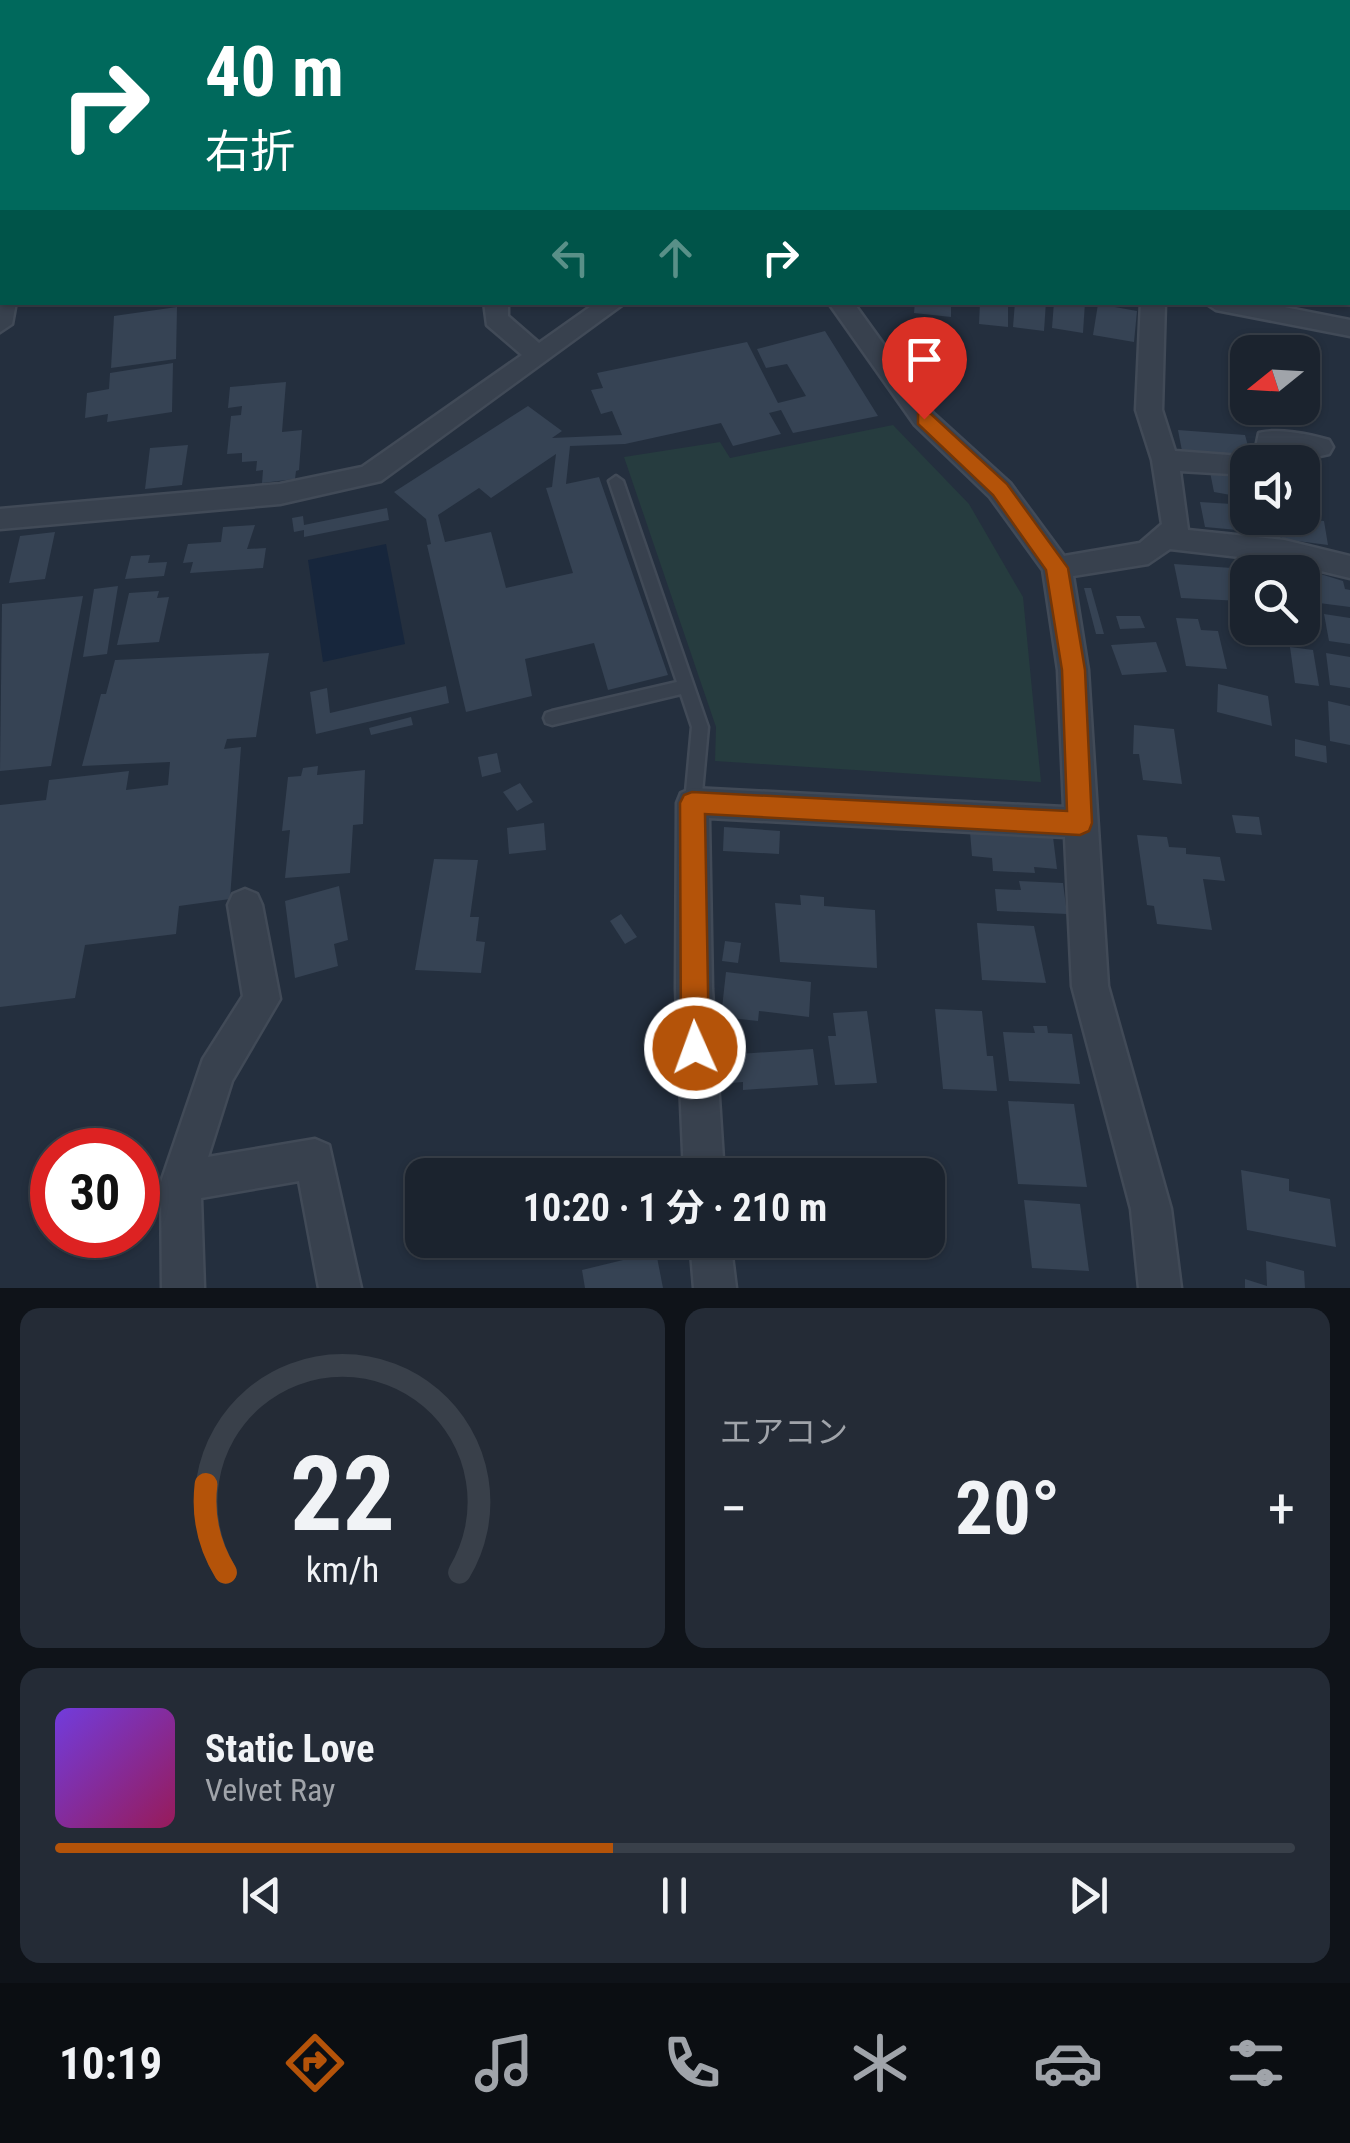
<!DOCTYPE html>
<html lang="ja">
<meta charset="utf-8">
<style>
:root{--surface:#1b232e;--page:#242b36;--text:#f1f3f6;--muted:#a0a4aa;--line:#39404a;--accent:#b45309}
body{margin:0;font-family:"Roboto Condensed","Noto Sans JP",sans-serif;background:var(--page);color:var(--text);height:100vh;display:flex;flex-direction:column;font-size:38px;white-space:nowrap}
*{box-sizing:border-box;margin:0}
p{font-size:32px;color:var(--muted)}
.icon{flex:none;width:55px;height:55px;fill:none;stroke:currentColor;stroke-width:2;stroke-linecap:round;stroke-linejoin:round}
.map{position:relative;height:1288px;overflow:hidden}
.side{display:flex;flex-direction:column;gap:20px;padding:20px;background:#0f1319;flex:1}
.side>*{flex:none}
.banner{position:absolute;left:0px;top:0px;width:1350px;height:305px;box-shadow:0 2px 8px #0004,0 0 0 2px var(--line);background:#00695c;color:#fff;overflow:hidden}
.needle{width:65px;rotate:252deg}
.controls{position:absolute;left:1230px;top:335px;display:grid;gap:20px}
.controls a{display:grid;place-items:center;width:90px;height:90px;border-radius:20px;background:var(--surface);box-shadow:0 2px 8px #0004,0 0 0 2px var(--line);font-size:50px}
.speed{position:absolute;left:30px;top:1128px;display:flex;gap:20px;font-size:50px;font-weight:700;text-align:center}
.speed>*{display:grid;place-content:center;width:130px;height:130px;border-radius:50%;background:var(--surface);box-shadow:0 2px 8px #0004,0 0 0 2px var(--line);line-height:1}
.speed .limit{border:15px solid #d22;background:#fff;color:#111}
.pin{position:absolute;display:grid;place-items:center;width:85px;height:85px;color:#fff;margin:-102px -42px;border-radius:50% 50% 50% 0;rotate:-45deg;box-shadow:0 0 10px #0007}
.pin .icon{rotate:45deg}
.me{position:absolute;width:110px;margin:-55px;rotate:358deg;stroke-linejoin:round;filter:drop-shadow(0 0 8px #0008)}
.turn{display:flex;align-items:center;gap:35px;height:210px;padding:0 40px;font-size:45px}
.turn .icon{width:130px;height:130px;stroke-width:2.5}
.turn b{display:block;font-size:70px;line-height:85px}
.lanes{display:flex;align-items:center;height:95px;padding:0 40px;background:#0003;justify-content:center;gap:50px;direction:ltr}
.lanes .off{opacity:.35}
.big{font-size:75px;font-weight:700;line-height:1.1}
.side .widget{flex:1;display:flex;flex-direction:column;justify-content:center;gap:15px;min-width:0;padding:0 35px;border-radius:20px;background:var(--page)}
.side .dial{align-items:center;gap:0}
.dial svg{height:260px;overflow:visible;fill:none;stroke:var(--line);stroke-width:7;stroke-linecap:round;text-anchor:middle}
.dial text{fill:var(--text);stroke:none}
.song{display:flex;align-items:center;gap:30px}
.cover{width:120px;height:120px;border-radius:15px;background:linear-gradient(135deg,hsl(260 70% 55%),hsl(330 70% 35%))}
.played{height:10px;border-radius:5px;background:linear-gradient(90deg,var(--accent) 45%,var(--line) 45%)}
.keys{display:flex;justify-content:space-around;direction:ltr}
.heat{display:flex;justify-content:space-between;align-items:center;font-size:55px;direction:ltr}
.side .tiles{flex:1;display:grid;gap:20px;grid-template-columns:1fr 1fr}
.widget:last-child{grid-column:span 2}
.trip{position:absolute;left:405px;top:1158px;width:540px;height:100px;border-radius:20px;background:var(--surface);box-shadow:0 2px 8px #0004,0 0 0 2px var(--line);font-weight:700;line-height:100px;text-align:center}
.dock{display:flex;height:160px;justify-content:space-around;align-items:center;background:#0b0e12;color:var(--muted)}
.dock .icon{width:70px;height:70px}
.dock .selected{color:var(--accent)}
.dock b{font-size:45px;color:var(--text)}
.map>svg:first-child{display:block}
</style>
<div class="map">
<svg width="1350" height="1288" viewBox="0 0 1350 1288">
<rect width="100%" height="100%" fill="#242f3e"/>
<polygon fill="#263c3f" points="893,425 969,504 1023,597 1041,782 715,761 716,727 624,457 720,442 730,458"/>
<polygon fill="#17263c" points="386,544 405,644 323,662 308,560"/>
<g fill="#364354" fill-rule="evenodd">
<polygon points="915,302 951,302 951,317 914,313"/>
<polygon points="980,302 1008,302 1008,327 979,324"/>
<polygon points="1015,302 1046,302 1044,331 1013,327"/>
<polygon points="1054,302 1085,302 1083,333 1052,328"/>
<polygon points="1098,304 1137,311 1134,342 1093,335"/>
<polygon points="177,307 176,359 111,368 114,316"/>
<path d="M825 331 878 416 793 433 781 410 769 413 781 434 733 446 721 423 625 444 570 446 566 484 599 477 668 675 608 690 594 643 525 659 532 696 466 712 427 545 431 544 426 519 394 492 528 406 562 431 552 438 622 435 612 411 601 414 591 390 603 388 597 373 747 342 778 403 806 396 787 364 766 368 757 349ZM556 454 552 487 546 488 573 573 506 588 491 532 445 542 438 515 479 488 491 498Z"/>
<polygon points="173,363 172,412 107,422 108,414 85,418 87,393 109,389 110,373"/>
<polygon points="286,382 282,432 302,430 299,470 296,471 295,479 262,483 263,470 256,471 257,461 242,462 242,453 227,454 231,416 241,415 242,406 228,408 230,387"/>
<polygon points="1178,430 1245,435 1251,457 1182,451"/>
<polygon points="188,445 182,485 145,489 150,448"/>
<polygon points="1210,472 1248,475 1247,498 1214,492"/>
<polygon points="1200,502 1248,505 1248,518 1267,518 1270,533 1205,527"/>
<polygon points="387,508 389,520 304,537 304,530 294,532 292,518 303,516 304,525"/>
<polygon points="1302,513 1311,514 1312,520 1324,521 1328,545 1282,539 1280,518 1302,518"/>
<polygon points="255,525 247,549 266,548 263,568 190,573 193,562 183,563 188,544 221,542 223,527"/>
<polygon points="55,532 45,579 9,583 20,536"/>
<polygon points="150,555 148,563 167,562 164,576 125,579 131,556"/>
<polygon points="1174,564 1232,568 1241,601 1181,598"/>
<polygon points="1314,572 1343,581 1345,589 1350,590 1350,607 1319,603"/>
<polygon points="118,586 107,654 83,657 94,589"/>
<polygon points="1084,588 1091,588 1104,634 1096,634"/>
<polygon points="159,591 157,598 169,597 159,642 117,645 129,593"/>
<polygon points="83,596 51,766 0,771 2,604"/>
<polygon points="1302,602 1308,602 1318,638 1289,636 1287,628 1302,628"/>
<polygon points="1324,614 1350,618 1350,644 1329,641"/>
<polygon points="1116,616 1140,616 1145,628 1120,629"/>
<polygon points="1176,618 1198,619 1201,630 1218,631 1227,669 1186,666"/>
<polygon points="1156,642 1167,672 1122,675 1111,645"/>
<polygon points="1290,647 1313,650 1319,686 1295,683"/>
<polygon points="269,653 256,737 227,739 224,749 241,747 230,899 179,906 176,934 85,945 75,998 0,1007 0,805 46,800 49,780 129,771 126,790 168,785 170,762 82,766 101,694 106,694 115,660"/>
<polygon points="1326,653 1350,657 1350,688 1330,685"/>
<polygon points="1218,684 1268,696 1272,726 1217,712"/>
<polygon points="446,686 449,703 316,734 310,692 327,688 330,713"/>
<polygon points="1328,701 1350,706 1350,745 1330,741"/>
<polygon points="411,717 413,725 371,735 369,728"/>
<polygon points="1134,725 1174,729 1182,784 1143,780 1139,754 1133,754"/>
<polygon points="1295,739 1326,746 1327,763 1295,756"/>
<polygon points="497,753 501,772 482,777 478,757"/>
<polygon points="318,766 317,775 365,770 363,824 353,825 350,873 285,878 290,830 282,831 288,777 301,776 303,768"/>
<polygon points="520,783 533,802 517,811 503,792"/>
<polygon points="1232,815 1259,817 1262,835 1236,833"/>
<polygon points="544,823 546,850 509,854 507,828"/>
<polygon points="724,827 780,831 779,854 723,851"/>
<polygon points="970,832 1053,837 1057,869 1034,867 1035,873 993,871 992,858 972,856"/>
<polygon points="1137,835 1167,837 1169,847 1186,848 1186,854 1220,857 1225,881 1203,879 1212,930 1157,924 1154,906 1147,905"/>
<polygon points="434,859 478,860 470,917 479,917 476,941 485,942 481,973 415,970"/>
<polygon points="1019,881 1063,883 1067,914 997,911 995,889 1021,890"/>
<polygon points="339,886 348,940 334,944 338,966 295,978 285,901"/>
<polygon points="800,895 824,897 824,906 875,910 877,968 780,962 775,903 801,905"/>
<polygon points="621,914 637,937 625,944 610,921"/>
<polygon points="977,923 1034,926 1046,983 982,980"/>
<polygon points="725,941 741,943 738,963 722,961"/>
<polygon points="726,972 811,982 809,1017 759,1011 758,1021 721,1017"/>
<polygon points="935,1009 982,1011 987,1056 993,1056 997,1091 943,1089"/>
<polygon points="867,1011 877,1083 835,1085 828,1036 836,1036 833,1013"/>
<polygon points="1033,1026 1047,1026 1048,1033 1072,1034 1080,1084 1009,1081 1003,1032 1035,1033"/>
<polygon points="813,1049 818,1085 743,1090 743,1082 731,1083 729,1065 741,1064 739,1054"/>
<polygon points="1008,1101 1074,1104 1087,1187 1018,1184"/>
<polygon points="1241,1170 1289,1179 1289,1191 1330,1199 1336,1247 1247,1230"/>
<polygon points="1024,1200 1080,1204 1089,1271 1032,1268"/>
<polygon points="656,1252 663,1288 585,1288 582,1270"/>
<polygon points="1266,1261 1304,1271 1305,1288 1245,1288 1245,1279 1267,1286"/>
</g>
<g fill="none" stroke-linecap="round" stroke-linejoin="round">
<defs>
<polygon id="service" points="616,476 623,481 708,727 701,803 699,808 693,810 687,808 685,803 692,727 681,694 552,725 546,723 544,718 546,713 552,711 677,682 609,481"/>
<g id="minor">
<rect x="80" y="0" width="18" height="2"/>
<polygon points="549,0 567,0 568,2 550,2"/>
<polygon points="794,0 812,0 813,2 795,2"/>
<rect x="974" y="0" width="18" height="2"/>
<rect x="1099" y="0" width="18" height="2"/>
<rect x="1348" y="97" width="2" height="12"/>
<polygon points="0,206 2,207 2,221 0,220"/>
<polygon points="1348,249 1350,249 1350,264 1348,263"/>
<polygon points="0,295 2,302 16,302 12,324 0,332"/>
<polygon points="484,302 508,302 508,316 539,343 597,302 626,302 381,481 280,504 0,529 0,509 280,484 362,467 522,355 487,325"/>
<path d="M828 302H853L933 413 1010 483 1064 556 1140 543 1162 524 1152 460 1136 410 1141 302H1165L1162 410 1175 451 1254 457 1259 433C1279 428 1309 434 1329 440L1333 447 1329 454 1320 456 1281 451 1280 462H1248V475L1180 471 1188 530 1284 540 1350 556V578L1284 562 1170 549 1148 564 1073 576 1088 670 1108 986 1171 1209 1181 1288H1139L1131 1209 1072 986 1065 837 709 818 712 989 724 1175H684L676 989 677 803 681 793 693 788 1064 807 1058 670 1043 570 990 497 915 425Z"/>
<polygon points="1204,302 1259,302 1350,320 1350,336 1216,310"/>
<polygon points="245,889 257,894 262,905 280,999 232,1081 208,1157 315,1139 329,1145 361,1288 319,1288 299,1181 201,1198 204,1288 162,1288 161,1182 203,1059 243,996 228,905 233,894"/>
<polygon points="690,1240 730,1240 736,1288 694,1288"/>
</g>
</defs>
<use href="#service" stroke="#414a57" stroke-width="5"/>
<use href="#minor" stroke="#414a57" stroke-width="5"/>
<use href="#service" fill="#38414e" fill-rule="evenodd"/>
<use href="#minor" fill="#38414e" fill-rule="evenodd"/>
</g>
<polygon fill="#b45309" stroke="#753606" stroke-width="2.5" points="924,412 931,414 1007,484 1068,568 1085,670 1092,823 1089,831 1080,835 705,814 709,1048 705,1058 695,1062 685,1058 681,1048 680,803 684,795 692,792 1067,811 1062,670 1046,570 993,495 918,424 918,414"/>
</svg>
<div class="controls">
<a><svg class="needle" viewBox="-14 -14 28 28"><path d="M0-13l5 13h-10z" fill="#e53935"/><path d="M0 13l5-13h-10z" fill="#a0a4aa"/></svg></a>
<a><svg class="icon" aria-label="sound" viewBox="0 0 24 24"><path d="M4 9h4l5-4v14l-5-4H4zM17 9q2 3 0 6"/></svg></a>
<a><svg class="icon" aria-label="search" viewBox="0 0 24 24"><circle cx="10" cy="10" r="6"/><path d="M15 15l6 6"/></svg></a>
</div>
<div class="speed"><div class="limit">30</div></div>
<div class="pin" style="left:924px;top:419px;background:#d93025"><svg class="icon" aria-label="arrive" viewBox="0 0 24 24"><path d="M6 21V4h12l-3 4 3 4H6"/></svg></div>
<svg class="me" style="left:695px;top:1048px" viewBox="-20 -20 40 40"><circle r="17" fill="#b45309" stroke="#fff" stroke-width="3"/><path d="M0-11L8 9 0 5-8 9z" fill="#fff"/></svg>
<div class="trip">10:20 · 1 分 · 210 m</div>
<div class="banner">
<div class="turn"><svg class="icon" aria-label="right" viewBox="0 0 24 24"><path d="M7 20v-9h11M14 6l5 5-5 5"/></svg><div><b>40 m</b>右折</div></div>
<div class="lanes"><svg class="icon off" aria-label="left" viewBox="0 0 24 24"><path d="M17 20v-9H6M10 6l-5 5 5 5"/></svg><svg class="icon off" aria-label="ahead" viewBox="0 0 24 24"><path d="M12 20V5M6 11l6-6 6 6"/></svg><svg class="icon" aria-label="right" viewBox="0 0 24 24"><path d="M7 20v-9h11M14 6l5 5-5 5"/></svg></div>
</div>
</div>
<section class="side">
<div class="tiles">
<div class="widget dial"><svg viewBox="0 0 100 80">
<path d="M14 69A42 42 0 1 1 86 69"/>
<path d="M14 69A42 42 0 0 1 8 42" stroke="#b45309"/>
<text x="50" y="56" font-size="32" font-weight="700">22</text>
<text x="50" y="72" font-size="11">km/h</text>
</svg></div>
<div class="widget"><p>エアコン</p>
<div class="heat"><a>−</a><b class="big">20°</b><a>+</a></div>
</div>
<div class="widget">
<div class="song"><i class="cover"></i><div><b>Static Love</b><p>Velvet Ray</p></div></div>
<div class="played"></div>
<div class="keys"><svg class="icon" aria-label="previous" viewBox="0 0 24 24"><path d="M18 5L8 12l10 7zM5 5v14"/></svg><svg class="icon" aria-label="pause" viewBox="0 0 24 24"><path d="M8 5v14M16 5v14"/></svg><svg class="icon" aria-label="next" viewBox="0 0 24 24"><path d="M6 5l10 7-10 7zM19 5v14"/></svg></div>
</div>
</div>
</section>
<nav class="dock">
<b>10:19</b>
<svg class="icon selected" aria-label="directions" viewBox="0 0 24 24"><path d="M12 3l9 9-9 9-9-9zM9 14v-3h6M13 9l2 2-2 2"/></svg>
<svg class="icon" aria-label="music" viewBox="0 0 24 24"><path d="M9 18V5l10-2v13"/><circle cx="6" cy="18" r="3"/><circle cx="16" cy="16" r="3"/></svg>
<svg class="icon" aria-label="phone" viewBox="0 0 24 24"><path d="M5 4h4l2 5-3 2q2 4 5 5l2-3 5 2v4C11 20 4 13 5 4z"/></svg>
<svg class="icon" aria-label="climate" viewBox="0 0 24 24"><path d="M12 3v18M4 7l16 10M4 17L20 7"/></svg>
<svg class="icon" aria-label="car" viewBox="0 0 24 24"><path d="M5 17H2v-5l4-1 3-4h7l3 4 3 1v5h-3M9 17h6M6 11h13"/><circle cx="7" cy="17" r="2"/><circle cx="17" cy="17" r="2"/></svg>
<svg class="icon" aria-label="filters" viewBox="0 0 24 24"><path d="M4 7h16M4 17h16"/><circle cx="9" cy="7" r="2"/><circle cx="15" cy="17" r="2"/></svg>
</nav>
